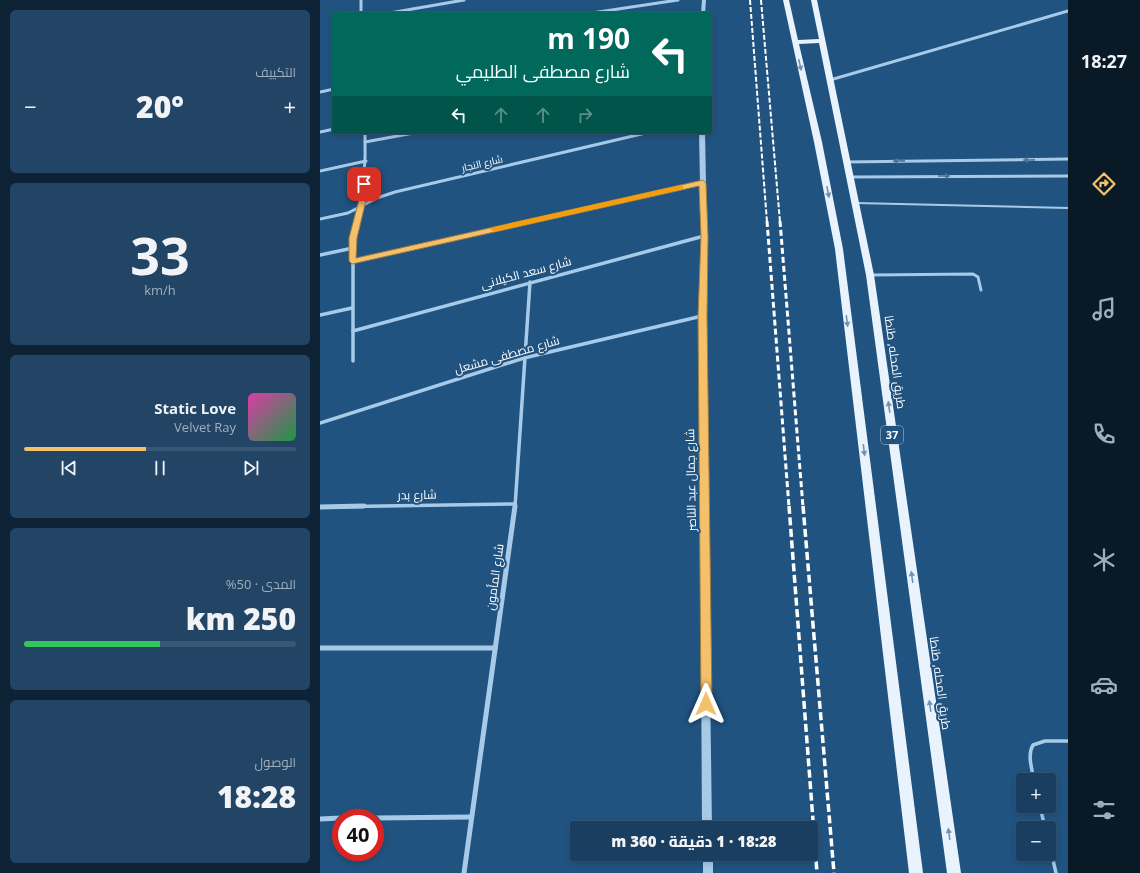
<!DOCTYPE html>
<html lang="ar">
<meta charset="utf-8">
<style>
:root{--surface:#193e60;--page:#224566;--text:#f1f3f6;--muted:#9faebd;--line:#375775;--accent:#f4c069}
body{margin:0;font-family:"Open Sans",Cairo,sans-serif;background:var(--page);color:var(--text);direction:rtl;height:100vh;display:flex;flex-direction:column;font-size:15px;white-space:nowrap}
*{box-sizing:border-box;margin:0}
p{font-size:13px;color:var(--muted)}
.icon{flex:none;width:22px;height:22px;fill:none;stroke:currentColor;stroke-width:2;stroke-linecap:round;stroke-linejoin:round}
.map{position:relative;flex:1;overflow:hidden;direction:ltr}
.sheet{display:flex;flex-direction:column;gap:10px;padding:10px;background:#0e2235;width:320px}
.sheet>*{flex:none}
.banner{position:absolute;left:12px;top:12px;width:380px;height:122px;border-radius:4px;box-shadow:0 2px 6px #0003,0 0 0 1px var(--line);direction:rtl;background:#00695c;color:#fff;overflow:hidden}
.tools{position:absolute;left:696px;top:773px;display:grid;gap:8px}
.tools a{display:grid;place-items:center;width:40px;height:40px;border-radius:4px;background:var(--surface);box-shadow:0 2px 6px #0003,0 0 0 1px var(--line);font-size:20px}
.speed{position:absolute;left:12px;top:809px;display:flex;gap:8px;font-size:20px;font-weight:700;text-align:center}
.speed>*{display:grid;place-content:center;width:52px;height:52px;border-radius:50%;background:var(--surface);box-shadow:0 2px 6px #0003,0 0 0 1px var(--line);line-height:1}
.speed .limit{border:6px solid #d22;background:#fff;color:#111}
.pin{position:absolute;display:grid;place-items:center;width:34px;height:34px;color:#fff;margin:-17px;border-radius:8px;box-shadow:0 2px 6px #0006}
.me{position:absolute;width:44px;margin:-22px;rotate:0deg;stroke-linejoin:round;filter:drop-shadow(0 0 3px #0008)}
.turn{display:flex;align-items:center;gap:14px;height:84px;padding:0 16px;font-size:18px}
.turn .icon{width:52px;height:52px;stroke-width:2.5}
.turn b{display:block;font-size:28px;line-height:34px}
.lanes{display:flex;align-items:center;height:38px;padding:0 16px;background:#0003;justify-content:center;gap:20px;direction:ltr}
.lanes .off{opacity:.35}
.big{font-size:30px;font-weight:800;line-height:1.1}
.sheet .tile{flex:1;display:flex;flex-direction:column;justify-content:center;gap:6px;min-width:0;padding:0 14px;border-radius:6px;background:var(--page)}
.sheet .dial{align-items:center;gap:0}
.dial b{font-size:52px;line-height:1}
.song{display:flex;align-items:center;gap:12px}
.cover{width:48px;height:48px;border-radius:6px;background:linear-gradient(135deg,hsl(320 70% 55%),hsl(140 70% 35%))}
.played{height:4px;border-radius:2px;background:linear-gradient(90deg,var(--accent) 45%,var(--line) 45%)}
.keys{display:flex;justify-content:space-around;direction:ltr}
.heat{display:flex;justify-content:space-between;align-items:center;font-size:22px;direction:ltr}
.charge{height:6px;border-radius:3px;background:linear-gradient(90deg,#34c759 50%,var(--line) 0)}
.trip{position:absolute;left:250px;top:821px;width:248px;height:40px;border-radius:4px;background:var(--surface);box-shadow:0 2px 6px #0003,0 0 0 1px var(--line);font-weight:800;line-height:40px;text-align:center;direction:rtl}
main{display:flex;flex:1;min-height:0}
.tabs{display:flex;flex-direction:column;width:72px;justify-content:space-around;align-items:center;background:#0a1926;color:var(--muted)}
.tabs .icon{width:28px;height:28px}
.tabs .selected{color:var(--accent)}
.tabs b{font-size:18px;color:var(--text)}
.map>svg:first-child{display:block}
</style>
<main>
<nav class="tabs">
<b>18:27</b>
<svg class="icon selected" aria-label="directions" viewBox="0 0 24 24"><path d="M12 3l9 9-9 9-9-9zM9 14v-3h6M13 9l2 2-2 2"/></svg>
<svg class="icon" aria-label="music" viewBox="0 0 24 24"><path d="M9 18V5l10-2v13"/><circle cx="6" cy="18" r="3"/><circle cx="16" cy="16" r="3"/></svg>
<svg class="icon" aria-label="phone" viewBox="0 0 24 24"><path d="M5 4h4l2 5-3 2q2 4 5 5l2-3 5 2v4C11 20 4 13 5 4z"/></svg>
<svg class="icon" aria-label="climate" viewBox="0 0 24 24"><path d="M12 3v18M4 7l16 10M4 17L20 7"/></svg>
<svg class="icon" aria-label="car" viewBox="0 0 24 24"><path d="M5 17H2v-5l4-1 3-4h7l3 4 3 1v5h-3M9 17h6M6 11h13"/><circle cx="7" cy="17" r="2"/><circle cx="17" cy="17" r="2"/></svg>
<svg class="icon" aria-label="filters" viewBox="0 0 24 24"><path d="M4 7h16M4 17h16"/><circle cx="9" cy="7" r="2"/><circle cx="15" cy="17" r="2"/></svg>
</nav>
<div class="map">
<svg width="748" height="873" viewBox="0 0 748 873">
<rect width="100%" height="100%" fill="#215380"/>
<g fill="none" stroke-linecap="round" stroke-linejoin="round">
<polyline stroke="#a7cae8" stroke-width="2" points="536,203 748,208"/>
<polyline stroke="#a7cae8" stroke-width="3" points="552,275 653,274 658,277 661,290"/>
<g stroke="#a7cae8" stroke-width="3.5">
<path d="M714 780C712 769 707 755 713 745L725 741H748"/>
<polyline points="720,806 725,828"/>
<polyline points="729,843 736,873"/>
</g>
<g stroke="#a7cae8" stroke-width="3">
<polyline points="41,0 41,14"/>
<polyline points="64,14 144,0"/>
<polyline points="265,14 358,0"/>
<polyline points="510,80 748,11"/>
<polyline points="0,92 14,89"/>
<polyline points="0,132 14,129"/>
<polyline points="45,142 99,132"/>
<polyline points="526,162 748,159"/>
<polyline points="0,171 46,161"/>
<polyline points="530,177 748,176"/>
<polyline points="0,219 28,213 57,198 75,192 330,132"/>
<path d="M37 222C44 192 46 163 45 132"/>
<polyline points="207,222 383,183"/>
</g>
<g stroke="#a7cae8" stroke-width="3.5">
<polyline points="0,255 33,248"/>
<polyline points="33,261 211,221"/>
<polyline points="0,315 32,308"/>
<polyline points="33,331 384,236"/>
<polyline points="33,361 33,238 37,221"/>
<polyline points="0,423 204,358 382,316"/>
<polyline points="0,507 195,504"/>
<polyline points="195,507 210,282"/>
</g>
<g stroke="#a7cae8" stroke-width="5">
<polyline points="0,507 44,506"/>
<polyline points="0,648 175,648"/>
<polyline points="55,818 151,817"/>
<polyline points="0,819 21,818"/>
<polyline points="144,873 195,506"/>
</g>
<g fill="#a7cae8" fill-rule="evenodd">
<polygon points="382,0 386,0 385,14 381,14"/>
<polygon points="379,132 385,132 387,236 385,316 392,828 382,828 379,316 381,236"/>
<rect x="383" y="854" width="10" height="19"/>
</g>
<polygon fill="#e9f3fd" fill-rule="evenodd" points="463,0 469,0 478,40 499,39 491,0 497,0 554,275 641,873 627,873 546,275 499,43 479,44 502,142 523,249 603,873 589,873 515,249 494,142"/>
<g stroke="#fff" stroke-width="2" stroke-dasharray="5 2" stroke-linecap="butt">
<polyline points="430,0 447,222"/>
<polyline points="441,0 460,222"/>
</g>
<g stroke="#fff" stroke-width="3" stroke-dasharray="6 3" stroke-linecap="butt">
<polyline points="447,221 469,507"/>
<polyline points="460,221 483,507"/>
</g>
<g stroke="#fff" stroke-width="3.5" stroke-dasharray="8 3.5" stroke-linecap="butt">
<polyline points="469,506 497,873"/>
<polyline points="483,506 514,873"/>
</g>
</g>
<defs><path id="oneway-solid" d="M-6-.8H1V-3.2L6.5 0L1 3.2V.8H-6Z"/></defs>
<g fill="#7193b2">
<use href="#oneway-solid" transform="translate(480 65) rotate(77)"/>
<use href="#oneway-solid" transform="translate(508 192) rotate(79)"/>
<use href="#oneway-solid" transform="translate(527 321) rotate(83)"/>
<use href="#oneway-solid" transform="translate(569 407) rotate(-98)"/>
<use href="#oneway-solid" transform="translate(544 450) rotate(83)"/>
<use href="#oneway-solid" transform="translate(592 577) rotate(-98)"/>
<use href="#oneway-solid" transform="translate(610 706) rotate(-98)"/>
<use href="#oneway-solid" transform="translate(629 834) rotate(-98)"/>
</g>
<g fill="#49779f">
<use href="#oneway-solid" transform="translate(709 160) rotate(179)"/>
<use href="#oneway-solid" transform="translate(579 161) rotate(179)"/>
<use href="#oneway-solid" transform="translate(624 176)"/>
</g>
<polygon fill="#f4c069" stroke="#9f7d44" points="383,180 386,183 388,236 387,316 392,704 390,708 386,709 382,708 381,704 378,316 381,236 379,186 32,264 29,261 29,238 40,196 41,184 44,182 48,184 47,196 37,238 36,258"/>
<polygon fill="#f59e0b" points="361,185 363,186 363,189 174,232 170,229 174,227"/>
<g text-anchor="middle" stroke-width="4" stroke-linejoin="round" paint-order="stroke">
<g font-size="10" fill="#fff" stroke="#215380">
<text transform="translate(162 163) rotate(-13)" y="4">شارع النجار</text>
</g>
<rect fill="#215380" stroke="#bccbd9" stroke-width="1" x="561" y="426" width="22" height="18" rx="3"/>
<g font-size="11" font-weight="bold" fill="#fff">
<text x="572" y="439">37</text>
</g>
<g font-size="12" fill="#fff" stroke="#215380">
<text transform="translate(206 273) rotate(-15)" y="4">شارع سعد الكيلانى</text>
<text transform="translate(187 355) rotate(-16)" y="4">شارع مصطفى مشعل</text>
<text transform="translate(575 362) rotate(82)" y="4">طريق المحله, طنطا</text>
<text transform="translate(371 480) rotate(-91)" y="4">شارع جمال عبد الناصر</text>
<text transform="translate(97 495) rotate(-1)" y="4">شارع بدر</text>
<text transform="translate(175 577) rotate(-82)" y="4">شارع المأمون</text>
<text transform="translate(620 683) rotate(82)" y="4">طريق المحله, طنطا</text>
</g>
</g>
</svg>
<div class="tools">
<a>+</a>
<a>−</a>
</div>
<div class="speed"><div class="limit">40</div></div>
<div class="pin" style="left:44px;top:184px;background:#d93025"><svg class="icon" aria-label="arrive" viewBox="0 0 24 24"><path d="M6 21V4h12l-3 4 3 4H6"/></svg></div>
<svg class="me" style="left:386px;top:704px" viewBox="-20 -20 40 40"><path d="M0-17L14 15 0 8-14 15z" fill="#f4c069" stroke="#fff" stroke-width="4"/></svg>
<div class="trip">18:28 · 1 دقيقة · 360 m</div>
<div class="banner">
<div class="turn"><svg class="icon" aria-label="left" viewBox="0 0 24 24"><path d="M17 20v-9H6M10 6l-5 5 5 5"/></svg><div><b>190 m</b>شارع مصطفى الطليمي</div></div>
<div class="lanes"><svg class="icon" aria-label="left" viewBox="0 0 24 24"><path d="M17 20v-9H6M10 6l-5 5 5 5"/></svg><svg class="icon off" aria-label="ahead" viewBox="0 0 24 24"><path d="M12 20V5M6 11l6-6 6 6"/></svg><svg class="icon off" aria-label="ahead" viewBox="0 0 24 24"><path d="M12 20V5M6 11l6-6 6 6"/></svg><svg class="icon off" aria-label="right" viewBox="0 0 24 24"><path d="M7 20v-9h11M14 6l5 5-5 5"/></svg></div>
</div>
</div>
<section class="sheet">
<div class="tile"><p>التكييف</p>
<div class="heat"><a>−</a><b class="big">20°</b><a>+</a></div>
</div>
<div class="tile dial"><b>33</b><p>km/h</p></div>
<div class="tile">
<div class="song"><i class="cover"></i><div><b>Static Love</b><p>Velvet Ray</p></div></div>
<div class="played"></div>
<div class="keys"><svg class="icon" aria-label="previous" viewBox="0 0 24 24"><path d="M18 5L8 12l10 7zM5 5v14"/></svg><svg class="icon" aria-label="pause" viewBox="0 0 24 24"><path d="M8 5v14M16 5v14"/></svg><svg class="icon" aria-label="next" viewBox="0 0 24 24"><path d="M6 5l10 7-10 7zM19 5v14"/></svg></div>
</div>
<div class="tile"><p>المدى · 50%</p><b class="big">250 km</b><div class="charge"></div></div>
<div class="tile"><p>الوصول</p><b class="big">18:28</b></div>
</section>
</main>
